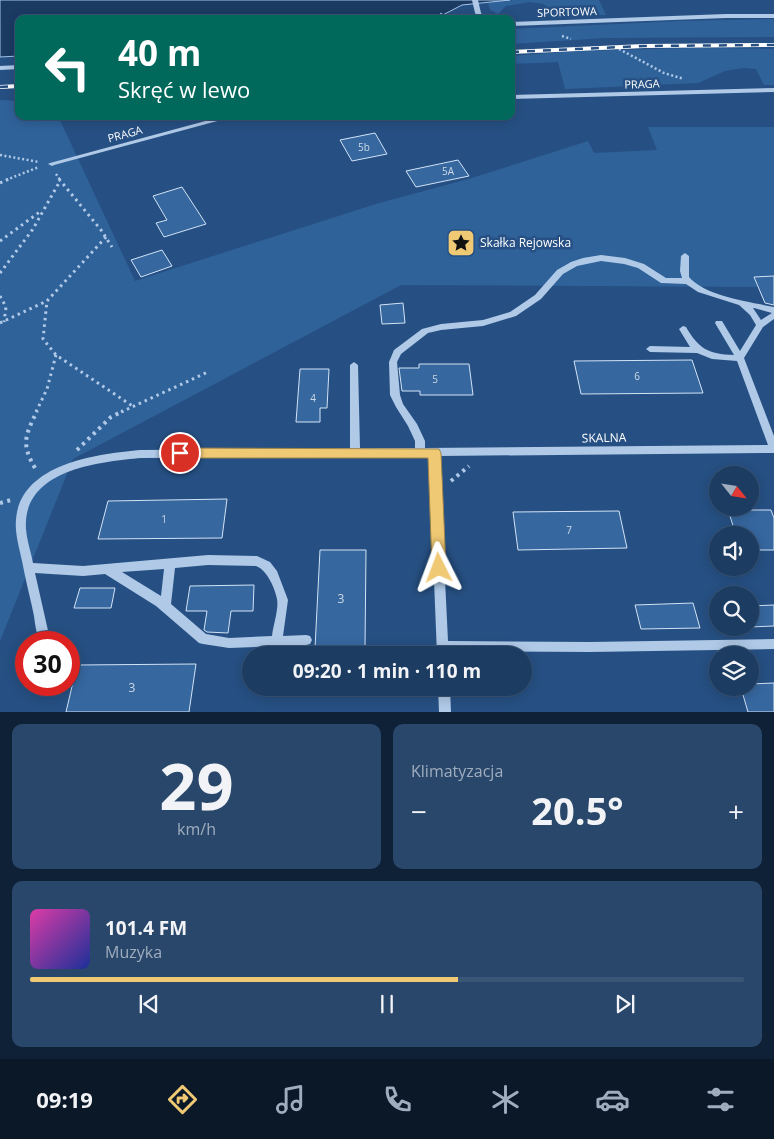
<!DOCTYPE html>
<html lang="pl">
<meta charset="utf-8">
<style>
:root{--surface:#1c3c62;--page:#29476b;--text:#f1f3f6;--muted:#a0adbe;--line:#3a5677;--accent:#f0c974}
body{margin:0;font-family:"Open Sans",sans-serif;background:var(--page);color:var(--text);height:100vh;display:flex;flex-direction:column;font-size:19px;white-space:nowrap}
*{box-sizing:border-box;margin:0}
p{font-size:16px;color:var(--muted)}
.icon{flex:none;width:28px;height:28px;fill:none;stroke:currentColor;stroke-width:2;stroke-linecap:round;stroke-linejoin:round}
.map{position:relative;height:712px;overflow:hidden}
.details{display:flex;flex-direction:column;gap:12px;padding:12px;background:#0f2136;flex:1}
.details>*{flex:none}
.banner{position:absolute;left:15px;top:15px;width:500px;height:105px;border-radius:10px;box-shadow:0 2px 12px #0003,0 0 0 1px var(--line);background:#00695c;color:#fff;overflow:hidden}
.needle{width:32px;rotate:120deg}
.tools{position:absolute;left:709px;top:466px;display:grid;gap:10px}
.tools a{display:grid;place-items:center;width:50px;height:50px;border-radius:50%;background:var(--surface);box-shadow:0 2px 12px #0003,0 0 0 1px var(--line);font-size:25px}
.speed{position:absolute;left:15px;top:631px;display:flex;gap:10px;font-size:25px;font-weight:700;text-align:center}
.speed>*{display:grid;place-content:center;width:65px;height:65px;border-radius:50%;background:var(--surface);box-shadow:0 2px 12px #0003,0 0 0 1px var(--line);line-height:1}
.speed .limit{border:8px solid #d22;background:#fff;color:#111}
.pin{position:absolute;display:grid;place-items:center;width:42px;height:42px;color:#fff;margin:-21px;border:2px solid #fff;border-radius:50%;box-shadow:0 1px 5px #0007}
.me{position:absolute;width:55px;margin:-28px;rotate:357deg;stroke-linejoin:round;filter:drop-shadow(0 0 4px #0008)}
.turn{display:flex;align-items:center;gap:18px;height:105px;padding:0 20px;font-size:22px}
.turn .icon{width:65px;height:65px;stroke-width:2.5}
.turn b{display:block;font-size:35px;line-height:42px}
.big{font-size:38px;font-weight:700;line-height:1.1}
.details .tile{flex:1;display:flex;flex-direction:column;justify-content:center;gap:8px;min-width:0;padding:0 18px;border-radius:10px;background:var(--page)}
.details .dial{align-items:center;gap:0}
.dial b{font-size:65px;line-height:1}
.song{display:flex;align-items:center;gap:15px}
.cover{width:60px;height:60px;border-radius:8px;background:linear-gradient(135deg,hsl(320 70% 55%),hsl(230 70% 35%))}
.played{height:5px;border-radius:2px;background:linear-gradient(90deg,var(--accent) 60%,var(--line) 60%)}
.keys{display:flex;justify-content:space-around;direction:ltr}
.heat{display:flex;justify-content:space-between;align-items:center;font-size:28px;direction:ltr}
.details .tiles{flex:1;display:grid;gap:12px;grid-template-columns:1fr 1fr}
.tile:last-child{grid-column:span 2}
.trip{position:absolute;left:242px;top:646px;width:290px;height:50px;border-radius:25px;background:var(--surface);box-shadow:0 2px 12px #0003,0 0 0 1px var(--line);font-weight:700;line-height:50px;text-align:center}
.tabs{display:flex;height:80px;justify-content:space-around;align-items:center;background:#0b1827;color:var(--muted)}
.tabs .icon{width:35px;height:35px}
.tabs .active{color:var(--accent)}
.tabs b{font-size:22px;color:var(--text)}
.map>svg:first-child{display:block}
</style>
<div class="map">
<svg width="774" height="712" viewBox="0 0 774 712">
<rect width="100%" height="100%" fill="#265083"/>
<g fill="#30629a">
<polygon points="513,0 599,0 606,15 564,16 543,4 530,2 506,6 498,14 490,10 488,2"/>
<polygon points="774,19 774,37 606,38 511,44 511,29 680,21"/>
<polygon points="696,48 774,49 774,85 764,85 756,69 743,68 725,71 698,83 565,89 558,62 511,64 511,56 575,51"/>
<polygon points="0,100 19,101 19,116 58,116 135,281 376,204 472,178 588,141 594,153 657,150 648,127 774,127 774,287 401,285 73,459 0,641"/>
</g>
<polygon fill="#1b3b63" stroke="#a3c4e8" points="0,0 510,0 462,5 435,19 19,19 19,56 0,57"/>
<g fill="#36679f" stroke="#d2e3f6">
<polygon points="375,133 387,154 352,161 340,140"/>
<polygon points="458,160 469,176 416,187 406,171"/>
<polygon points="182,187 206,224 164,237 156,223 167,220 153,196"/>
<polygon points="162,250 172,266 141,277 131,260"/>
<polygon points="774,276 774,305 765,303 754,277"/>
<polygon points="403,303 405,323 382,324 380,305"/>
<polygon points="692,360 703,393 581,394 574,361"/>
<polygon points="419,364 469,364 473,395 420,395 420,391 402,391 399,368 419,368"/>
<polygon points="300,369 329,369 327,408 320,408 320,422 296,422"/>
<polygon points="227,499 222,538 98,539 108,501"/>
<polygon points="728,510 771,510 774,518 774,550 750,550 750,535 736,535"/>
<polygon points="619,511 627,548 518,550 513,512"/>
<polygon points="320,550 366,550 365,648 315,648"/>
<polygon points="254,585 253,611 231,611 228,633 207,632 204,630 207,611 186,611 190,586"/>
<polygon points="80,588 115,588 111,608 74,608"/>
<polygon points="693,603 700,628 641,629 635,605"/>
<polygon points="774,605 774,626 750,627 750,606"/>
<polygon points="196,664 189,712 66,712 77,665"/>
<polygon points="774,683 774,712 748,712 741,688 750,688 750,684"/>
</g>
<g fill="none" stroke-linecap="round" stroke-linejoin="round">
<g stroke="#afc9e7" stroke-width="2.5" stroke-dasharray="2 2.5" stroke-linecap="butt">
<polyline points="440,14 453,19"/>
<polyline points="562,36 571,39"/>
<polyline points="619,49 664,73 684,79"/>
<polyline points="0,155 39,162"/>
<polyline points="56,174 60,180"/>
<polyline points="6,180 39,167"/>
</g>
<g stroke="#afc9e7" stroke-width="3" stroke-dasharray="2.5 4" stroke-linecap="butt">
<polyline points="59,179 101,230 112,247"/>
<polyline points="0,183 9,179"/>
<polyline points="106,237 47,301 43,339 56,355 134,407"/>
<polyline points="0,241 41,211"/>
<polyline points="0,273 33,229 60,181"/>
<polyline points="0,296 6,307 4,322"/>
<polyline points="0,323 47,301"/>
<polyline points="36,412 47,389 56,355"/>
<polyline points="121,412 208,372"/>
</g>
<g stroke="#afc9e7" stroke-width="4" stroke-dasharray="3 4.5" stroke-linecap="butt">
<polyline points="77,450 111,417 123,411"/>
<path d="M35 468C21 444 25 436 37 411"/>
<polyline points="451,481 469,466"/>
<polyline points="0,503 11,500"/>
</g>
<g fill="#afc9e7" fill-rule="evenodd">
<polygon points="472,0 478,0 481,13 486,19 480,19 475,13"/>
<polygon points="726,14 774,14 774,18 726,18 511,26 511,22"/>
<polygon points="19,65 19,69 0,70 0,66"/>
<polygon points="774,88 774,92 511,99 511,95"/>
<polygon points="224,116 236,116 54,165 52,166 48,164 50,163"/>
<path d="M685 253 689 256V277C705 296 750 302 774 307V319L763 327 744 358 774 436V453L439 456 448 641 590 642 774 639V649L590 652 449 651V655H437L429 456 420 457 417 456 141 458C98 462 22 470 26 529 27 541 31 552 33 563L83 566 208 555 257 556 270 562 277 571 288 600 283 636 306 635 310 636 312 640 310 644 306 645 229 648 203 644 199 643 156 606 105 574 83 576 35 573 49 635 47 639 43 640 39 639C36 632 35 624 34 616 31 601 27 586 24 571 22 558 17 543 16 530 11 465 94 454 141 450L350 448V365L354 362 358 365 360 448H415V441L408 426 396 407 390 395 389 362 394 350 422 329 441 324 483 320 510 312 535 295 557 270 571 262 583 258 601 255 625 258 644 264 666 278H682L680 271 681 256ZM601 261 624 264 638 268 661 283 686 284 698 292 739 305 750 315 756 325 740 351 722 321H716L715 323 734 355C708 354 699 349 686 327L683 326 679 329 690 347 650 346 646 349 650 352 697 353 712 359 737 361 768 445 425 448V441L417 424 403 404 400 395 397 362 401 354 428 333 441 330 483 326 516 316 541 299 563 274 577 266ZM753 308H754L772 313 761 320ZM208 565 256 566C267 570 275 588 277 599 279 609 273 626 272 636L229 638 206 634 171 604 175 568ZM164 569 161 596 122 572Z"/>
<polygon points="438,688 450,688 451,712 439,712"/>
</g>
<defs>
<g id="rail">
<polyline points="511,52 644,46 774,45"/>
<polyline points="0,87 19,86"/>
</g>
</defs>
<use href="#rail" stroke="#fff" stroke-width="4"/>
<use href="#rail" stroke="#265083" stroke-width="2.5" stroke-dasharray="8" stroke-linecap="butt"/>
</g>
<polygon fill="#f0c974" stroke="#9c834b" points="180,448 439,449 441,453 446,568 444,573 439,575 434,573 432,568 428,458 180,458 175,457 174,453 175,450"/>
<defs>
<symbol id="sight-square" viewBox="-11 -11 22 22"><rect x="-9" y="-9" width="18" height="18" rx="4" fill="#f0c974" stroke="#265083"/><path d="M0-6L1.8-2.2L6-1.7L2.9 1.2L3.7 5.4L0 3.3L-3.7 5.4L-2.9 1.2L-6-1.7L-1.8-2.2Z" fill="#111"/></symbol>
</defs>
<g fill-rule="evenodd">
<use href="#sight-square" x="445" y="227" width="32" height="32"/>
</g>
<g text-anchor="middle" stroke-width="5" stroke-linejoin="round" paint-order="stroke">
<g font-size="10" fill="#cdd9e7">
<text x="364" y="151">5b</text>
<text x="448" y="175">5A</text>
<text x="637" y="380">6</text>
<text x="435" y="383">5</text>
<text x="313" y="402">4</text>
<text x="164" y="523">1</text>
<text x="569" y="534">7</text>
</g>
<g font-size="11" fill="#fff" stroke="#265083">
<text transform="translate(567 12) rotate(-2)" y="4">SPORTOWA</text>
<text transform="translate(642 84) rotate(-2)" y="4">PRAGA</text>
<text transform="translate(125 134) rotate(-15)" y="4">PRAGA</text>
</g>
<g font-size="12" fill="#fff" stroke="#265083" text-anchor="start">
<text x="480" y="247">Skałka Rejowska</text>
</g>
<g font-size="12" fill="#fff" stroke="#265083">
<text transform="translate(604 438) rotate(-1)" y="4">SKALNA</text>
</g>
<g font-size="12" fill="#cdd9e7">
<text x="341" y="603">3</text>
<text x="132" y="692">3</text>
</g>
</g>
</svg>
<div class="tools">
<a><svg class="needle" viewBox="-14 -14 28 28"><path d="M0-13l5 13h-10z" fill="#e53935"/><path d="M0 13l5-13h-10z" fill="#a0adbe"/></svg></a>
<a><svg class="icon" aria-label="sound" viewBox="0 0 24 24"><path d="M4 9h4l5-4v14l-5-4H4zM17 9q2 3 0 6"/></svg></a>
<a><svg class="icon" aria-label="search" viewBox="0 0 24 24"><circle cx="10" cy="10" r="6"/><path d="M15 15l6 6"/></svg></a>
<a><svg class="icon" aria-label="layers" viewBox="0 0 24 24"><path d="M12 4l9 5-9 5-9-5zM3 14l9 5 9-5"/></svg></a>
</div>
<div class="speed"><div class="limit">30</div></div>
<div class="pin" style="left:180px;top:453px;background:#d93025"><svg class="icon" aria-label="arrive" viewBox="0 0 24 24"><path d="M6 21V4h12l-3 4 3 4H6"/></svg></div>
<svg class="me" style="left:439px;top:568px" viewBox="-20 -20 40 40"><path d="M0-17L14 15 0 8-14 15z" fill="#f0c974" stroke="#fff" stroke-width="4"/></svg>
<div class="trip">09:20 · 1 min · 110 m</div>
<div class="banner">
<div class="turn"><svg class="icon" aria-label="left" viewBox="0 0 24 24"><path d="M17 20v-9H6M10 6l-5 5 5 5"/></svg><div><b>40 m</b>Skręć w lewo</div></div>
</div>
</div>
<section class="details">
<div class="tiles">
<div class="tile dial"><b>29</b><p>km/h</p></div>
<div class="tile"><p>Klimatyzacja</p>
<div class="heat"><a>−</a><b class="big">20.5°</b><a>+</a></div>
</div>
<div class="tile">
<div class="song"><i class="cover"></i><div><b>101.4 FM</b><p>Muzyka</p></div></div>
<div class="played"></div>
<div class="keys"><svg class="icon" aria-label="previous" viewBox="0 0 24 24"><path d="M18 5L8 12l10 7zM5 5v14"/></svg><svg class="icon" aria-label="pause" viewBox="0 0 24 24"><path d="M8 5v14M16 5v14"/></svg><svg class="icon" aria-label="next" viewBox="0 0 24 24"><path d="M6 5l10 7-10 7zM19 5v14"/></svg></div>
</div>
</div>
</section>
<nav class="tabs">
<b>09:19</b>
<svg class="icon active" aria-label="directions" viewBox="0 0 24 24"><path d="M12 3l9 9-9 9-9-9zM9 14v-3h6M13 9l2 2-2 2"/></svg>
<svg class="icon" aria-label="music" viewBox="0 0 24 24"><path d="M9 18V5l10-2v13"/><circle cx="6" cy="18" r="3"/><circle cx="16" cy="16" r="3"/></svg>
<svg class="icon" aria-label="phone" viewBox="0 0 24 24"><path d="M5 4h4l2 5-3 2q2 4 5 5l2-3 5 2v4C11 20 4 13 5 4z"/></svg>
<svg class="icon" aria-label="climate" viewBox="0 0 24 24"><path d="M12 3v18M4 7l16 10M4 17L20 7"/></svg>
<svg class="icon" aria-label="car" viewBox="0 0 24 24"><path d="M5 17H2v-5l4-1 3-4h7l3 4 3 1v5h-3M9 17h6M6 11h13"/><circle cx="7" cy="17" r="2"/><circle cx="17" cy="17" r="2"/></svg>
<svg class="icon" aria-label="filters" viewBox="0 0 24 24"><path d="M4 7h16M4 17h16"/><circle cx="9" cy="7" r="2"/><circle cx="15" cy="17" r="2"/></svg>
</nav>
